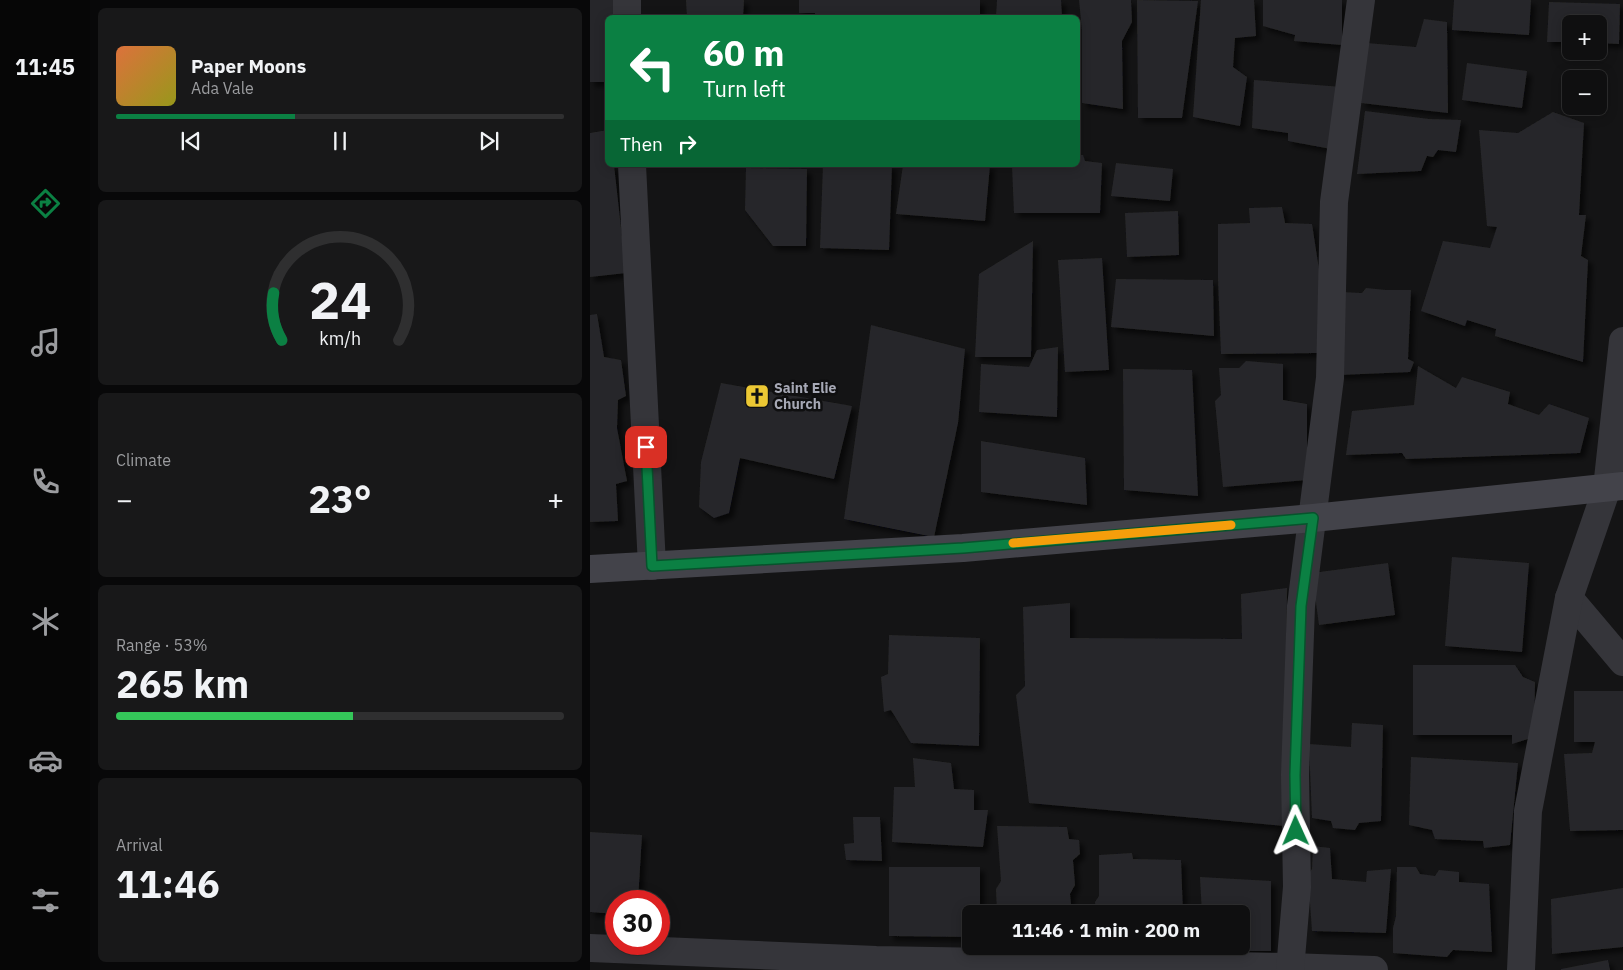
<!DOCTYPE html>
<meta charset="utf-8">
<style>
:root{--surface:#0f0f10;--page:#181819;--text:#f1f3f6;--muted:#9b9c9f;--line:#2f2f30;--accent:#0b8043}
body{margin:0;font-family:"IBM Plex Sans",sans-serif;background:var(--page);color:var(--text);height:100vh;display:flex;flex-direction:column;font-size:19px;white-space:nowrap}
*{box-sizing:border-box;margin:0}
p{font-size:16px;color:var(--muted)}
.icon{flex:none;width:28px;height:28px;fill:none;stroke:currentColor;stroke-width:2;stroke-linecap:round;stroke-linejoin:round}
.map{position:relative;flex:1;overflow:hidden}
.panel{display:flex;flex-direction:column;gap:8px;padding:8px;background:#080809;width:500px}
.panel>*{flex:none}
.top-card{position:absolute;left:15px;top:15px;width:475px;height:152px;border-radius:8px;box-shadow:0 2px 12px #0003,0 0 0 1px var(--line);background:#0b8043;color:#fff;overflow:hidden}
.controls{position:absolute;left:972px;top:15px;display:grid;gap:10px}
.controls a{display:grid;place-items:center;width:45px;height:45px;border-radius:8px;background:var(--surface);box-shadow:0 2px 12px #0003,0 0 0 1px var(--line);font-size:25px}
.speed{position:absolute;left:15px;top:890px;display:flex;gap:10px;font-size:25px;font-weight:700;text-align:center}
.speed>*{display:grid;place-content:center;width:65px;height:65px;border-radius:50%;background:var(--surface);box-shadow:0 2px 12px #0003,0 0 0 1px var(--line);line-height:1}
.speed .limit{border:8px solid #d22;background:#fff;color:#111}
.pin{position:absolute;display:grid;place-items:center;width:42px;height:42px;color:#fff;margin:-21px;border-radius:10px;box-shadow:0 2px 8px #0006}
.me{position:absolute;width:55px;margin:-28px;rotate:359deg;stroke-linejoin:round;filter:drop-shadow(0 0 4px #0008)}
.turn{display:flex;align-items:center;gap:18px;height:105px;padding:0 15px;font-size:22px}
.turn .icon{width:65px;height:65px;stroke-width:2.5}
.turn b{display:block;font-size:35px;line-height:42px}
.then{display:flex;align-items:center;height:48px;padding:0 15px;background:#0003;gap:10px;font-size:19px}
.big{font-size:38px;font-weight:700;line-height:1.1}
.panel .tile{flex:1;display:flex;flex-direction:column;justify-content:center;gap:8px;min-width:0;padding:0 18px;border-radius:8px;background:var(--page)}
.panel .dial{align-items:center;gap:0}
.dial svg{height:130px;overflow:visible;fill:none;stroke:var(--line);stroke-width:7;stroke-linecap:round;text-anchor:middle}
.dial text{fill:var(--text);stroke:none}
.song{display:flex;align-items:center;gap:15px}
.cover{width:60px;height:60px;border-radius:8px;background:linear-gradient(135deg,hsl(20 70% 55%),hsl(60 70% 35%))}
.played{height:5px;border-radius:2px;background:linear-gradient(90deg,var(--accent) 40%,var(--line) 40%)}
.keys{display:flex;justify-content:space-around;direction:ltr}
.heat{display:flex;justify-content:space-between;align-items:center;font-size:28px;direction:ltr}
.charge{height:8px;border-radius:4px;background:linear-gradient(90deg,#34c759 53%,var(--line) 0)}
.trip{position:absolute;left:372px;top:905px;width:288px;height:50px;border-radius:8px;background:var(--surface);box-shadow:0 2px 12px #0003,0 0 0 1px var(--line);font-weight:700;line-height:50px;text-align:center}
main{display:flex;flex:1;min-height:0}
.menu{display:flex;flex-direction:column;width:90px;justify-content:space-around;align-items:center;background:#060606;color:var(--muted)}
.menu .icon{width:35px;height:35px}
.menu .current{color:var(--accent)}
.menu b{font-size:22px;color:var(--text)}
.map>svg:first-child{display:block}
</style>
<main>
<nav class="menu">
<b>11:45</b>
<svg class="icon current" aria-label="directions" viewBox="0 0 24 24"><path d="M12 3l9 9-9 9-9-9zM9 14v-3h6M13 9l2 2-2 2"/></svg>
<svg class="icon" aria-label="music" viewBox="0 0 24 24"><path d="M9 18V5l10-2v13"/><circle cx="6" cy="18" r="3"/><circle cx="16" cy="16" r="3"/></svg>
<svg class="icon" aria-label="phone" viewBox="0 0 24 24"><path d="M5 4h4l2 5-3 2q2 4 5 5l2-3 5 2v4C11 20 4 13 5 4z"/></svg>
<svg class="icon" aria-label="climate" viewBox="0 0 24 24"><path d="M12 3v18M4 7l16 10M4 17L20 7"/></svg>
<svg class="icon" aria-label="car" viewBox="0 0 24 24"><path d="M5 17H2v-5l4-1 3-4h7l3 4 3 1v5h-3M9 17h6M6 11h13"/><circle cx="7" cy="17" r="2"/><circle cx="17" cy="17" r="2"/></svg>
<svg class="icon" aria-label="filters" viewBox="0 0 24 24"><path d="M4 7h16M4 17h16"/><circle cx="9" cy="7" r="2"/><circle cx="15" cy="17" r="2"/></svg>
</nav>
<section class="panel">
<div class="tile">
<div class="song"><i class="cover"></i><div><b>Paper Moons</b><p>Ada Vale</p></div></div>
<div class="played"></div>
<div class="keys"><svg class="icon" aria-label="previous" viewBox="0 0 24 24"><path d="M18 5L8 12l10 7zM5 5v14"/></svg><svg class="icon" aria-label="pause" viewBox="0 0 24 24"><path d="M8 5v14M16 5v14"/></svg><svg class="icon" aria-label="next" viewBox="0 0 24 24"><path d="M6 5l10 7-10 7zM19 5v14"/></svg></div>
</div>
<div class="tile dial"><svg viewBox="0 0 100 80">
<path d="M14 69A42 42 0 1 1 86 69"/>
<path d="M14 69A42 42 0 0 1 9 40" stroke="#0b8043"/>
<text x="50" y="56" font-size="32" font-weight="700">24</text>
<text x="50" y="72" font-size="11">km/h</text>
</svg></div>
<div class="tile"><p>Climate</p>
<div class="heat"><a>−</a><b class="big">23°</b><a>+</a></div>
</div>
<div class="tile"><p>Range · 53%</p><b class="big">265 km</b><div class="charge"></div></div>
<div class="tile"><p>Arrival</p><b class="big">11:46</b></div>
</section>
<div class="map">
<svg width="1033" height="970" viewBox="0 0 1033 970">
<defs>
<filter id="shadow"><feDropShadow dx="4.5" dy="4.5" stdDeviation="2.5" flood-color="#0009"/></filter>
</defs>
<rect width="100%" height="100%" fill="#141415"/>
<g fill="#272729" filter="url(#shadow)">
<polygon points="0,0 24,0 25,18 18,18 18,82 0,82"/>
<polygon points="96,0 154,0 153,18 97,18"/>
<polygon points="209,0 390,0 390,18 225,18 225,13 209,13"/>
<polygon points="407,0 471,0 472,18 406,18"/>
<polygon points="489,0 541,0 542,22 532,41 533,109 492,103 492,30"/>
<polygon points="547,0 608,1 592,118 548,118"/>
<polygon points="611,0 664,0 666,36 645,38 643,67 657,77 650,126 603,117"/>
<polygon points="673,0 752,0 752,45 704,41 705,35 673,26"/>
<polygon points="864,0 941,0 939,35 862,30"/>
<polygon points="959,2 1030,4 1029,44 1009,43 1009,24 981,24 981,42 957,42"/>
<polygon points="834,19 857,22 858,113 771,103 776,43 826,47"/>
<polygon points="877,63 937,71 932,108 872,100"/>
<polygon points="664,80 752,87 741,149 698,141 698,133 662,128"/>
<polygon points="775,111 839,119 871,120 866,152 848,150 843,157 837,156 831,171 767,174"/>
<polygon points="963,112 994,123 989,215 996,215 991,256 998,260 993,362 905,336 906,329 877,320 875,326 831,311 853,241 900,248 907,227 897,226 889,130 928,133"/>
<polygon points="18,130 18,165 24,165 36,273 0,277 0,133"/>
<polygon points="488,155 493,155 495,161 512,163 510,213 424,213 422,165 488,165"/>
<polygon points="526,163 583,169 580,201 521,196"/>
<polygon points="233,165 302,165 299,250 230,248"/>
<polygon points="313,165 400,165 395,221 306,214"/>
<polygon points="156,168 217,169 216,246 183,246 155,210"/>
<polygon points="692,207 695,223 722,224 732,289 729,353 631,354 628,278 628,224 660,223 659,208"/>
<polygon points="588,211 589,255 537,257 535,213"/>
<polygon points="443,241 441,357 385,357 389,274"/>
<polygon points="512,258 519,370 475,372 468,260"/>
<polygon points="526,279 623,280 624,336 521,327"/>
<polygon points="776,288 796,290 821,290 818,359 824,362 820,372 748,375 750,292 772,293"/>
<polygon points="7,314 14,357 31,360 36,396 28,400 27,428 37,481 26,484 28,521 0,522 0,315"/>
<polygon points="281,325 375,349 368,423 344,537 254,519"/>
<polygon points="468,347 467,417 389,412 391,364 439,367 447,350"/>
<polygon points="656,361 693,364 693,400 717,404 717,480 633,487 625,401 631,395 629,368 649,368"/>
<polygon points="828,366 866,388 872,377 920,392 918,404 949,415 959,404 999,418 990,453 816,459 812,453 756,455 762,411 824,405"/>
<polygon points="533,369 602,370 608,496 534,490"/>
<polygon points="131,383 262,406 244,479 150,458 139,513 124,518 109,507 111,462"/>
<polygon points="391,441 495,458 497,505 391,492"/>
<polygon points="862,557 939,563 932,652 855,646"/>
<polygon points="798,563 805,615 729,625 722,573"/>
<polygon points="697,588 695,826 439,803 426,695 435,686 433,607 480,603 480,638 652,639 651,594"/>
<polygon points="299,635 390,638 389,746 321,743 301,710 294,712 291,677 298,674"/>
<polygon points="823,665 925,665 933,677 945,682 944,737 922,744 922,735 823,735"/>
<polygon points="984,691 1033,691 1033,830 980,831 974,754 1002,753 1005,742 984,742"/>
<polygon points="762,723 793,725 791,821 769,823 765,830 743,828 741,821 722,818 719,744 761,747"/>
<polygon points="821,757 928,763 920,845 894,848 893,841 845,839 842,830 819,825"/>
<polygon points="323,758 361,763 364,789 384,790 384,810 398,810 393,847 302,842 304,787 325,787"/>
<polygon points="263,817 290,817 292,861 256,860 254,844 264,843"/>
<polygon points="407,826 477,827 479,839 489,840 490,854 483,860 485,885 480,894 482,914 407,914 406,889 411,881"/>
<polygon points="0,832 52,835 48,901 26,901 26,914 0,912"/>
<polygon points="723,846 740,848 742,879 776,882 777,871 801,869 796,933 722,931 718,875 722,869"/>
<polygon points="542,853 543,859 591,860 593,914 506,914 505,902 509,896 509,855"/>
<polygon points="299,867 390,867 390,914 381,914 381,937 299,936"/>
<polygon points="807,867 826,867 830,874 845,876 849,870 869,872 869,882 899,884 902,952 863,950 857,957 803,953 803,928 806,916"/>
<polygon points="610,877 681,881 681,951 615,951 615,946 651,946 651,914 612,914"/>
<polygon points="1033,888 1033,947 962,954 961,899"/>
<polygon points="405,946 485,946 486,955 405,954"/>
<polygon points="521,946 594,946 594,948 540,950 521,948"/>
<polygon points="1018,960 1020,970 971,970 971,969"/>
</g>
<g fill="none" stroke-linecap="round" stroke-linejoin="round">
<g stroke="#35353a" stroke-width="28">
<polyline points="37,0 37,18"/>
<polyline points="42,165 62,566"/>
<polyline points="979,598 1033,662"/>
<polyline points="0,948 286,960 700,967 784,970"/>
<polyline points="700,970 707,887 705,775 711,606 740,378 744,202 771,0"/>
<polyline points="931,970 938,811 979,598 1017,488 1033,341"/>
</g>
<polyline stroke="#43434a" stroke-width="28" points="0,569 373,548 723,518 1033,486"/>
</g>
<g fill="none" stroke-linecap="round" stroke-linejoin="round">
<defs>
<polyline id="route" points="56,447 62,566 373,548 723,518 711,606 705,775 706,831"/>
</defs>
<use href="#route" stroke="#07532c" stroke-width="12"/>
<use href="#route" stroke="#0b8043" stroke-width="9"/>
<polyline stroke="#f59e0b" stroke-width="9" points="423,543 641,525"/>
</g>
<defs>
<symbol id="church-square" viewBox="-11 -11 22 22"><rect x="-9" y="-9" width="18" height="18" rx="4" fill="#ecc834" stroke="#0f0f10"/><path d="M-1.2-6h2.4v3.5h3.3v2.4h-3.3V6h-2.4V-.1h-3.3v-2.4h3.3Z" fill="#111"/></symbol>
</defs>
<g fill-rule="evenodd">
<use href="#church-square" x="153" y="382" width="28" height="28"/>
</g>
<g text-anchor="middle" stroke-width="5" stroke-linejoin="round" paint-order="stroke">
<g font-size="14" font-weight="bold" fill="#a6a8b5" stroke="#0f0f10" text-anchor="start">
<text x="184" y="393">Saint Elie<tspan x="184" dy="16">Church</tspan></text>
</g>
</g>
</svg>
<div class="controls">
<a>+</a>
<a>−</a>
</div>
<div class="speed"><div class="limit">30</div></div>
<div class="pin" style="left:56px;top:447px;background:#d93025"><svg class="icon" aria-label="arrive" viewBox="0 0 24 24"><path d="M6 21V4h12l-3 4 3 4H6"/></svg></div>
<svg class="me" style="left:706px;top:831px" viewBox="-20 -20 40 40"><path d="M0-17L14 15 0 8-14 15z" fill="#0b8043" stroke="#fff" stroke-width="4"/></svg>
<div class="trip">11:46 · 1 min · 200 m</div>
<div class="top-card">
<div class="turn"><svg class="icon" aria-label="left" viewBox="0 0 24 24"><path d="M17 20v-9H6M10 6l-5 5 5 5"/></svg><div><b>60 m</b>Turn left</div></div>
<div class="then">Then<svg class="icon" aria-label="right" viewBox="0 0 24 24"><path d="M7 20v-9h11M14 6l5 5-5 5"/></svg></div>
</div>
</div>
</main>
